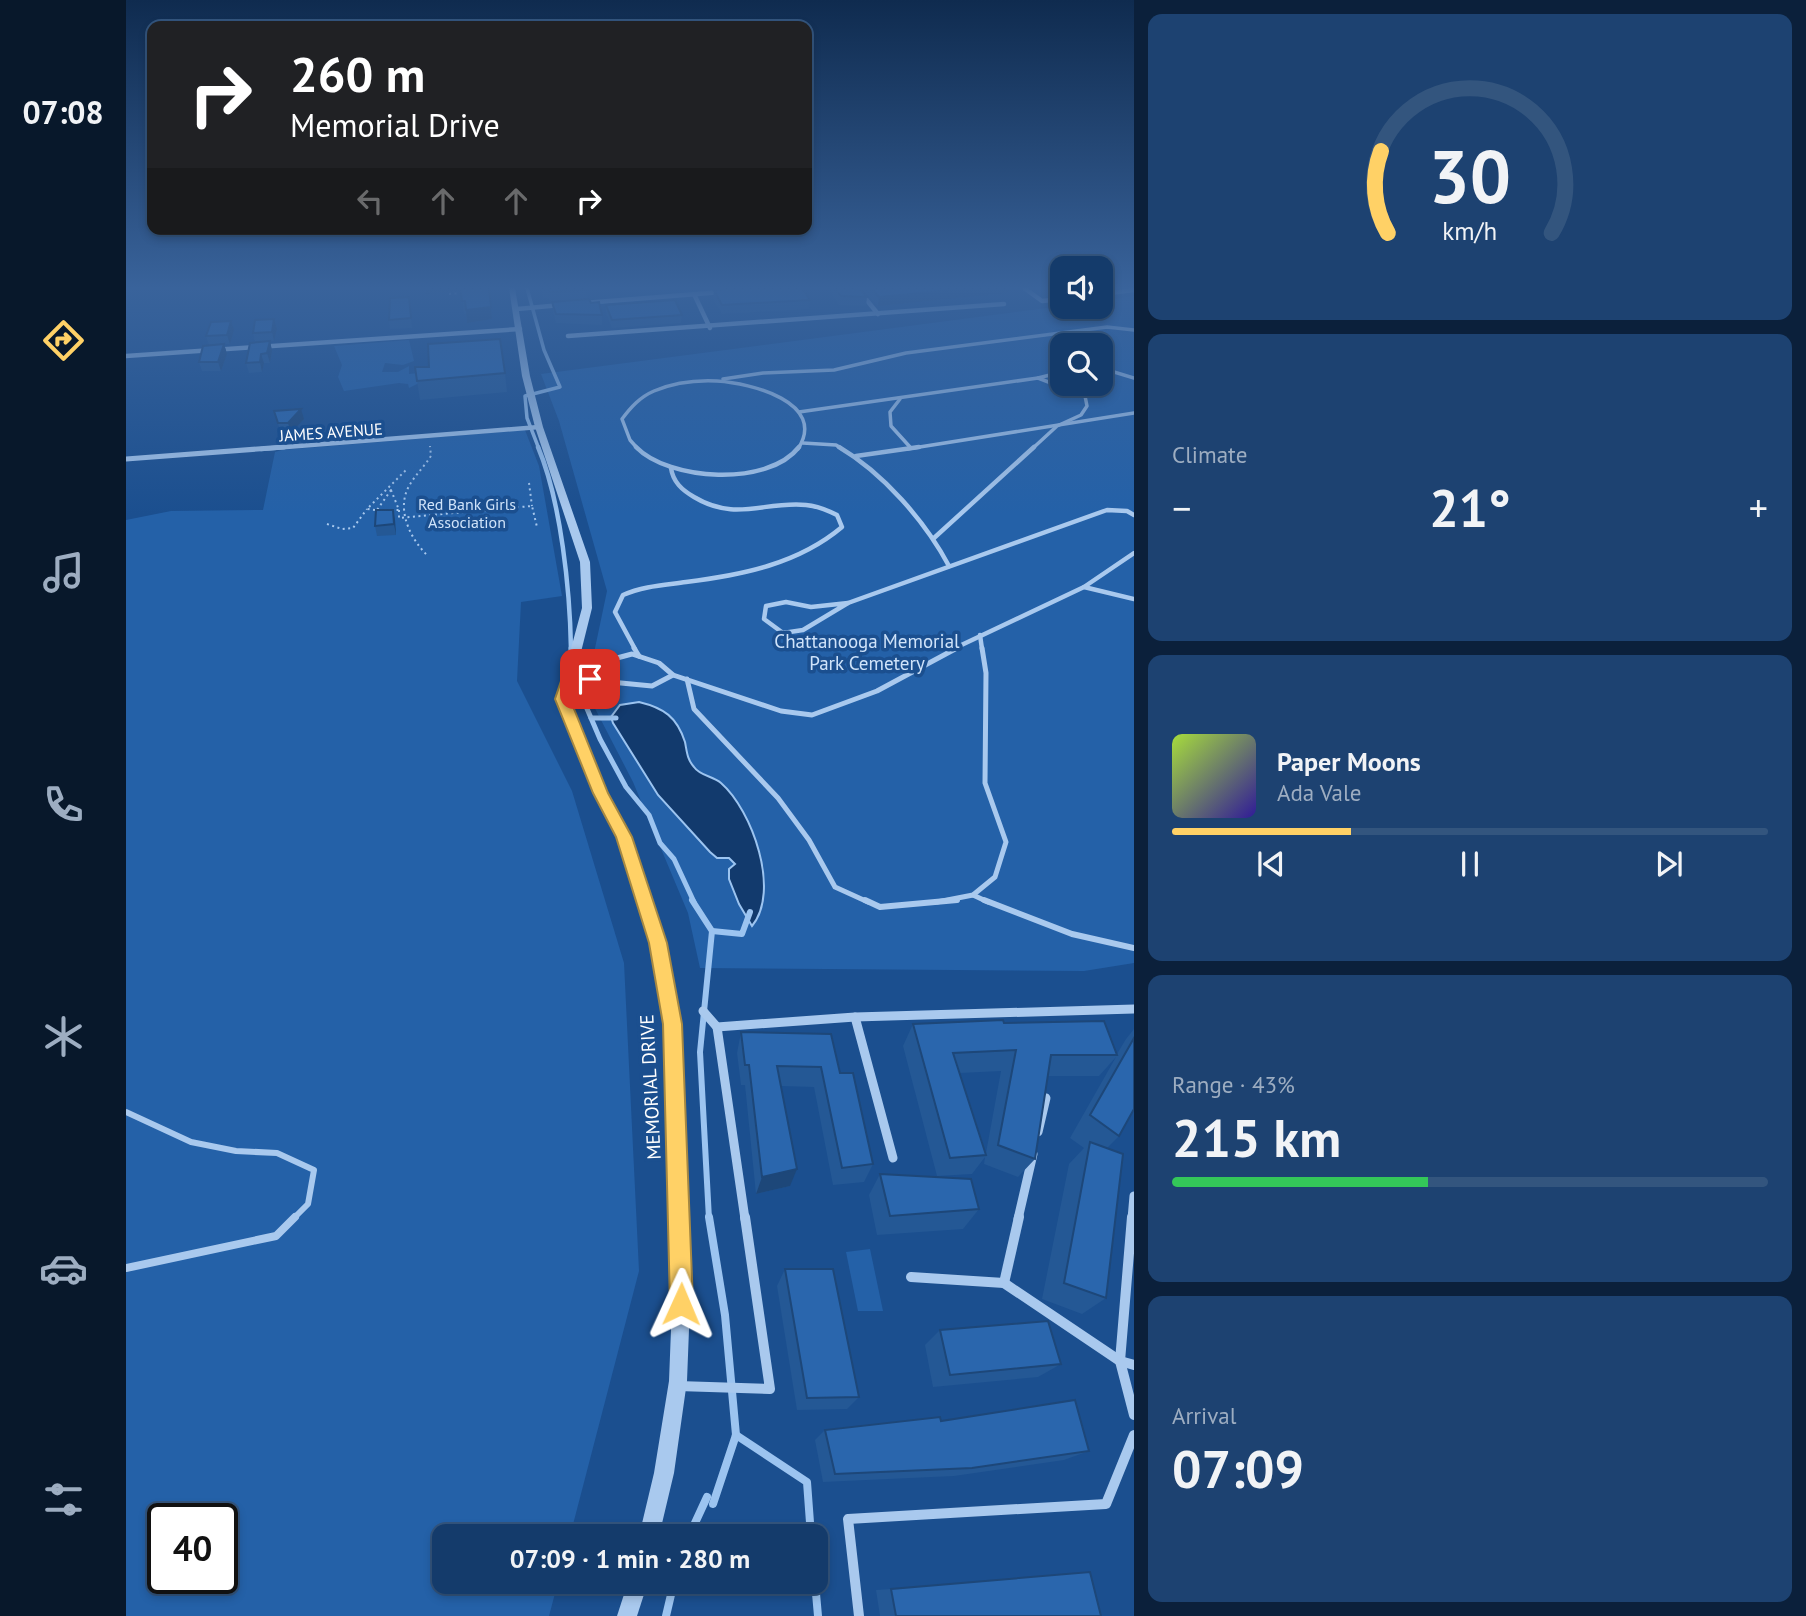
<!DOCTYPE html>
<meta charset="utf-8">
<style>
:root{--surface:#143b6b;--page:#1d4271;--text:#f1f3f6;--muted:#9dadc1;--line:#33557e;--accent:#ffd166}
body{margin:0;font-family:"PT Sans",sans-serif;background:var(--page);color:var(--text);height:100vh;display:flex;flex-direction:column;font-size:26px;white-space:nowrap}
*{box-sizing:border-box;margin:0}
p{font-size:23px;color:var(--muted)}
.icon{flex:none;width:38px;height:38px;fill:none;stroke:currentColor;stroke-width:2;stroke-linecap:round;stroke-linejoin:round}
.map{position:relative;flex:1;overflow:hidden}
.panel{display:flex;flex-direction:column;gap:14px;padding:14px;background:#0b203b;width:672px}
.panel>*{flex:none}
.top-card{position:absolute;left:21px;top:21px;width:665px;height:214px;border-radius:14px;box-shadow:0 4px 10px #0003,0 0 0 2px var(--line);background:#202124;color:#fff;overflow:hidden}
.fabs{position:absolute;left:924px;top:256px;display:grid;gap:14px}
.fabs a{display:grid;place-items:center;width:63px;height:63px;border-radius:14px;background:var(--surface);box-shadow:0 4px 10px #0003,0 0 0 2px var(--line);font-size:35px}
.speed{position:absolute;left:21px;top:1503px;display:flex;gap:14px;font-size:35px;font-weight:700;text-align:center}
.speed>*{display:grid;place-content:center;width:91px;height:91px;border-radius:50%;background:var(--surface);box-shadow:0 4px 10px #0003,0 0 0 2px var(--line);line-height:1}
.speed .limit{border:4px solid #111;border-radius:10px;background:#fff;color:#111}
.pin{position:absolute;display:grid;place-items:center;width:60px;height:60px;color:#fff;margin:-30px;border-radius:14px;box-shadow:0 4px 10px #0006}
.me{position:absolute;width:77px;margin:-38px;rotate:1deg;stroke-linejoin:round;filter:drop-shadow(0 0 5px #0008)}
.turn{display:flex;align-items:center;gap:24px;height:147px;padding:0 28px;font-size:32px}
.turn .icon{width:91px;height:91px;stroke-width:2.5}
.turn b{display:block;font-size:49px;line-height:60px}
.lanes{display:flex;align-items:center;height:66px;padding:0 28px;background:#0003;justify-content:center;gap:35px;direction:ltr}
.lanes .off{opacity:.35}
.big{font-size:52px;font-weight:700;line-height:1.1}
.panel .card{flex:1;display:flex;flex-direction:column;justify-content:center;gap:10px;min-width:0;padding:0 24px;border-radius:14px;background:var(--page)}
.panel .dial{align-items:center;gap:0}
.dial svg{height:182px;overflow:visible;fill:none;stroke:var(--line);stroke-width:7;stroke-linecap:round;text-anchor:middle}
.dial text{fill:var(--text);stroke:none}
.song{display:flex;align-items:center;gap:21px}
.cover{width:84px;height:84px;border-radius:10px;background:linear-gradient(135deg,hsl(80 70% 55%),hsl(250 70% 35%))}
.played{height:7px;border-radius:4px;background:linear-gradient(90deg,var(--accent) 30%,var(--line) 30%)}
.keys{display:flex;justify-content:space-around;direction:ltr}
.heat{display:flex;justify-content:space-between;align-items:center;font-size:38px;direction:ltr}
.charge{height:10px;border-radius:5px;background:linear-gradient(90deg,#34c759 43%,var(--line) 0)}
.trip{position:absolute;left:306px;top:1524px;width:396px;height:70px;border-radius:14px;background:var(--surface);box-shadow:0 4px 10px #0003,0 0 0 2px var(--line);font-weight:700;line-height:70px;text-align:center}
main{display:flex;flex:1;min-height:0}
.tabs{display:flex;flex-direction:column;width:126px;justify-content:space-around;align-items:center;background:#08182b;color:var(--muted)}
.tabs .icon{width:49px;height:49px}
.tabs .current{color:var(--accent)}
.tabs b{font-size:32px;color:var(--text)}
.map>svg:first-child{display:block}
</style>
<main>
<nav class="tabs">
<b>07:08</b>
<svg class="icon current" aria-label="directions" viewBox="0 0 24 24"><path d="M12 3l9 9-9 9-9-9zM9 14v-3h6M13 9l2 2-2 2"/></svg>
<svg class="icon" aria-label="music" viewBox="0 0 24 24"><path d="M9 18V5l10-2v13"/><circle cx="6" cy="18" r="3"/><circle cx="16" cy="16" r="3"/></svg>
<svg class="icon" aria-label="phone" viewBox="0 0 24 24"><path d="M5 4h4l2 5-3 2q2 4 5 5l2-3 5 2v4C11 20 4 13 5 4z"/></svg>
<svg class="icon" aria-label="climate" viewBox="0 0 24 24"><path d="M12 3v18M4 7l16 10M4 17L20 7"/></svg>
<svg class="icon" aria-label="car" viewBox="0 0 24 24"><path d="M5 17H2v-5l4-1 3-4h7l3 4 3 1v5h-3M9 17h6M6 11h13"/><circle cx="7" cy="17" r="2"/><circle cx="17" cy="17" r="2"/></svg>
<svg class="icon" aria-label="filters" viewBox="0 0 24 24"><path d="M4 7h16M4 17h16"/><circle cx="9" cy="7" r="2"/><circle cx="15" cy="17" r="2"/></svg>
</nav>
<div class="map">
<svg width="1008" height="1616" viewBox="0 0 1008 1616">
<rect width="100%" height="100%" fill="#1b4f8f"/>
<g fill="#2461a8" fill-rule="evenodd">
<path d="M1008 296V963L958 971 574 968 562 913 507 782 460 691 481 591 433 421 415 374 936 306H975V301ZM936 345H975V383H936Z"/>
<polygon points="283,340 288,361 277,365 259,363 256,372 272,372 283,366 283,374 293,373 293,383 283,388 282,384 273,383 218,391 212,377 216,365 208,346"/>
<path d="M399 430 413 466 436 596 395 602 391 681 446 791 498 963 513 1271 444 1536H318V1582H432L423 1616H0V520L45 511 137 510 149 452 156 450ZM37 1519H96V1578H37Z"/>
<polygon points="744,1249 757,1311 732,1311 720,1252"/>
</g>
<path fill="#123a6d" stroke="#9cc4f0" stroke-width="2" d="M513 702C538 708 551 717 559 742 561 752 561 759 568 767 574 776 587 776 595 783 626 810 655 891 626 926L613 904 603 879V869L609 864 603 858H591L584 852 532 795 487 723 485 717 494 705Z"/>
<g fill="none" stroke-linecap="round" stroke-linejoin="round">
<polyline stroke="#9cc4f0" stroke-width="3.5" points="401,288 418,350 434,387 399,396 401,418 413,449"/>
<path stroke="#9cc4f0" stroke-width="4.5" d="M412 447C435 501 444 591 445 649"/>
<g stroke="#9cc4f0" stroke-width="5">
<polyline points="445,648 445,654"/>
<polyline points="448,667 454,675 453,690 474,739 500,787 523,815 534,843 548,859 568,902"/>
<polyline points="465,718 490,718"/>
</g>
<g stroke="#9cc4f0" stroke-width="6">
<polyline points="566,900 586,931 574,1052 583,1219"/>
<polyline points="586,931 616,934 624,912"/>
</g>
<g stroke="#9cc4f0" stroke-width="8">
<polyline points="583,1217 599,1315 610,1435 587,1504"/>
<polyline points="610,1435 681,1482 685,1536"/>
<polyline points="563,1536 581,1497"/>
<polyline points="689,1582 692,1616"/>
<polyline points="540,1616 548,1582"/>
</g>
<g stroke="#a9c9ee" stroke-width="2" stroke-dasharray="2 3.5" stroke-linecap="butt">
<polyline points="323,294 336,293"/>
<polyline points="403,483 406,506"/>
<polygon points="265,490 273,510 251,510"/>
<polyline points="249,510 241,509 281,469"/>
<polyline points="273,510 273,518 406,506 411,527"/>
<polyline points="201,524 216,529 227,528 241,509"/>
<path d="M300 554C284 538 271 510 282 488 288 476 298 467 305 456L304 446"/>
</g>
<g stroke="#a9c9ee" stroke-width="3.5">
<polyline points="975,368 1008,378"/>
<polyline points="912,378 936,372"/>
<polyline points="597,379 637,373 708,370 780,353 981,327 1008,330"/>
<polyline points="774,399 764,412 765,426 784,447"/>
<polyline points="673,412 912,378 959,396 961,406 955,415 931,426 906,449"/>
<polyline points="677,443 710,445 716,449"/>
<path d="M512 449 504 440 496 419C505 407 514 397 528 391 547 383 571 380 591 381 624 383 702 402 672 449"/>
<polyline points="781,449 1008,413"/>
</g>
<g stroke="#a9c9ee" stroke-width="4.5">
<path d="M510 447C543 481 642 487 673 447"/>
<path d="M713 447C757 473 799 521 823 566"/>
<polyline points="730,456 793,447"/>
<polyline points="808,538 908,447"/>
<polyline points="958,587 1008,553"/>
<polygon points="660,602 685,607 722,603 677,630 657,633 638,619 640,606"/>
<polyline points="722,603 981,510 1001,511 1008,515"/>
<polyline points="854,635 856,649"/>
<path d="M509 649 489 612 497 595C517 586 539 585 560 582 616 575 672 564 716 527L711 515C701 510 692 506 680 505 637 501 610 522 568 497 556 490 547 482 545 468"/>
<polyline points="827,649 958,587 1008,599"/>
</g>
<g stroke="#a9c9ee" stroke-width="5">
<polyline points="508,648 513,656"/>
<polyline points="547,675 655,711 686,715 751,691 831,648"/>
<polyline points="443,678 526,686 547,675 533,663 506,654 476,662 448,657"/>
<polyline points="561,679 568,709 652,798 683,840 709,887 742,902"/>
<polyline points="847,895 862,902"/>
<polyline points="811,902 847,895 869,877 880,842 859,783 860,673 856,648"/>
</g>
<g stroke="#a9c9ee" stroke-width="6">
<polyline points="739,900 754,907 831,900"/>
<polyline points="858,900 946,934 1008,948"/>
<polyline points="0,1112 65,1142 110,1151 151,1153 188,1170 182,1204 167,1219"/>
</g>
<polyline stroke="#a9c9ee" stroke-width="8" points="0,1268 150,1236 169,1217"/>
<g stroke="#a9c9ee" stroke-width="4.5">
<polyline points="731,288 752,314"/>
<polyline points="898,288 916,301 936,299"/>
<polyline points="568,294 584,328"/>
<polyline points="975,294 1008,290"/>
<polyline points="458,303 596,292"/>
<polyline points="391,309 435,305"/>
<polyline points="442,336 878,304"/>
<polyline points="0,356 394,329"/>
<polyline points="135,449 413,427"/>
</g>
<polyline stroke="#a9c9ee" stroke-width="5" points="0,459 158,447"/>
<g stroke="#a9c9ee" stroke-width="9">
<polyline points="577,1011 591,1027 729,1017 1008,1009"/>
<polyline points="729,1017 767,1158"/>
<polyline points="591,1027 619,1219"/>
<polyline points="912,1132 920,1098"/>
<polyline points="892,1219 907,1154"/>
<polyline points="1006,1219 1008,1196"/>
</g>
<g stroke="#a9c9ee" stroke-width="10">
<polyline points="1006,1217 994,1361 1008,1415"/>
<polyline points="785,1277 878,1283 994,1361 1008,1365"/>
<polyline points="878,1283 893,1217"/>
<polyline points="552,1386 644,1389 619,1217"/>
<polyline points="733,1616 722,1519 980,1504 1008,1435"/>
</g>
<g fill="#a9c9ee" fill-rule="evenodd">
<polygon points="383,288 389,288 404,376 417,427 464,562 466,608 443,700 481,793 504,837 539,942 554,1024 565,1278 561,1381 548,1473 533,1536 513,1536 528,1473 543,1381 547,1278 540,1024 525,942 492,837 469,793 431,700 456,608 454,562 409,427 396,376"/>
<polygon points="502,1582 522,1582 511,1616 491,1616"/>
</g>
</g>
<g fill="#245895" fill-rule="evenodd">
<polygon points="299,288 363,288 366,319 341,323 340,314 338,314 335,291 300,294"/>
<polygon points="415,288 460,288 461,299 424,302 423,298 417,298"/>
<polygon points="582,288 604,288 582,289"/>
<polygon points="702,288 733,288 741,297 740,306 713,305"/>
<polygon points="735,288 883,288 882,293 752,306"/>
<polygon points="588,290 684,300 683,309 596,314 587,299"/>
<polygon points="283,297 286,328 264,329 263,320"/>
<polygon points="426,302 465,303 476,315 476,325 430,323 427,311"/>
<polygon points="480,305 556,315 555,323 486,328 480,313"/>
<polygon points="105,321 108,330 104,344 98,344 101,354 95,371 76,371 73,362 83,345 80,336"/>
<polygon points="151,329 148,341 144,341 146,351 144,363 138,363 136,372 123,373 120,363 129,342 127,333"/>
<polygon points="303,367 379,373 381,392 294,400 291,381"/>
<polygon points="148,411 178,419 165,433 155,433"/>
<polygon points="269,520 270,535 251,536 249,526"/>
<path d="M878 1023 991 1054 1000 1039 1008 1029V1109L993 1136 981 1148 980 1298 956 1314 916 1299 943 1164 958 1148 944 1138 990 1057 973 1076H922L909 1159 892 1177 858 1164 859 1157 846 1174 811 1176 777 1046 787 1024ZM875 1071 860 1153 834 1073Z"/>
<polygon points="615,1032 714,1073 747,1164 738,1182 707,1185 688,1087 655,1086 664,1186 630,1194 619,1085 615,1085 611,1053"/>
<polygon points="754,1174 853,1209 837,1229 751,1235 743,1195"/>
<polygon points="659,1269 733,1397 721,1409 671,1410 651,1286"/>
<polygon points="814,1330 935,1364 912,1377 807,1387 799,1345"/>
<polygon points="815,1421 963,1451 938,1460 828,1476 697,1482 689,1440 699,1430"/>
<polygon points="765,1589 975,1616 754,1616 750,1590"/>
</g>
<g fill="#1d4779">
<polygon points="299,288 335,288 335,291 300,294"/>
<polygon points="363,288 366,319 341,323 340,310"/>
<polygon points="848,288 883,288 882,293 752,306 753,297"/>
<polygon points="148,319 151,329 148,341 146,332"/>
<polygon points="105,321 108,330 104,344 101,335"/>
<polygon points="144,341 146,351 144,363 141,353"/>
<polygon points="98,344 101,354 95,371 92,362"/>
<polygon points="135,354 138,363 136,372 134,362"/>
<polygon points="175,409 178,419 165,433 162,423"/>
<polygon points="267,510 269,520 270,535 268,524"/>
<polygon points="671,1169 664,1186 630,1194 636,1177"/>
</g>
<g fill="#2a66ad" stroke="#1d4779" stroke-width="2">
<polygon points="334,288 363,288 365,307 340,310 339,301 336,301"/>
<polygon points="416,288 460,288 461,290 424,292 423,288 416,289"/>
<polygon points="612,288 676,288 684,300 596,305 588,290"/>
<polygon points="709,288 733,288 741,297 715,296"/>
<polygon points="745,288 848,288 753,297"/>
<polygon points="283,297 285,318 263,320 264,298"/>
<polygon points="463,299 465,303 473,302 476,315 430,314 426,302"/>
<polygon points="549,300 556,315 486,320 480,305"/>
<polygon points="148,319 146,332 127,333 129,320"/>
<polygon points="105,321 101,335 80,336 85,322"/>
<polygon points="374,339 379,373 291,381 289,367 303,367 302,344"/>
<polygon points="144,341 141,353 135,354 134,362 120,363 124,343"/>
<polygon points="98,344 92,362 73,362 77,346"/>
<polygon points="175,409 162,423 152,423 148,411"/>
<polygon points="250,510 267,510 268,524 249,526"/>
<polygon points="877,1020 878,1023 978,1021 991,1055 925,1055 909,1159 872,1145 890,1050 827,1053 860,1155 824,1158 787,1024"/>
<polygon points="615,1032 705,1034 714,1073 727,1073 747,1164 716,1168 695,1067 651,1066 671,1169 636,1177 623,1065 619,1065"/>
<polygon points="1008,1038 1008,1109 993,1136 964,1115"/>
<polygon points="964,1142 997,1154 980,1298 938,1283"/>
<polygon points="754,1174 845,1179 853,1209 764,1216"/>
<polygon points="659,1269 707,1269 733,1397 681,1398"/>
<polygon points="922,1321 935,1364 824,1375 814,1330"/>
<polygon points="949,1400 963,1451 846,1468 709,1474 699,1430 814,1417 815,1421"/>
<polygon points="964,1572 975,1616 770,1616 765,1589"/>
</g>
<linearGradient id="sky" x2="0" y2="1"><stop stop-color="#0f2b4f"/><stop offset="0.56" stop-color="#39639b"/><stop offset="1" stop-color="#39639b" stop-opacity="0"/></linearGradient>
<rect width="1008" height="514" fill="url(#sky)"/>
<polygon fill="#ffd166" stroke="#a68842" stroke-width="2" points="443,673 464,674 471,679 464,684 448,683 444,699 482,793 506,837 541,943 556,1024 567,1304 564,1312 555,1315 547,1312 544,1304 537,1024 523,943 490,837 467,793 429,699 436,678"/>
<g text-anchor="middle" stroke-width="7" stroke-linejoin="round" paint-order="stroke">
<g font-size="16" fill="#fff" stroke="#1b4f8f">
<text transform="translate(205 432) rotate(-4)" y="6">JAMES AVENUE</text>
</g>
<g font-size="16" fill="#cfe3fa" stroke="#1b4f8f">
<text x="341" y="510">Red Bank Girls<tspan x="341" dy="18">Association</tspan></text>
</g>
<g font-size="19" fill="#cfe3fa" stroke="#1b4f8f">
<text x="741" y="648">Chattanooga Memorial<tspan x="741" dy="22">Park Cemetery</tspan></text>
</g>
<g font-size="19" fill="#fff" stroke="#1b4f8f">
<text transform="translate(524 1087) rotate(-93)" y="7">MEMORIAL DRIVE</text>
</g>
</g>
</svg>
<div class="fabs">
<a><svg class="icon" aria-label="sound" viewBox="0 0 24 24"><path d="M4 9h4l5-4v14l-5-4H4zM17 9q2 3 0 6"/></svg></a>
<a><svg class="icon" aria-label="search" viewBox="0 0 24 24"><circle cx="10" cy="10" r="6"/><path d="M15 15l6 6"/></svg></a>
</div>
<div class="speed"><div class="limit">40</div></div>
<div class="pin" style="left:464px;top:679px;background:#d93025"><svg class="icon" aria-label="arrive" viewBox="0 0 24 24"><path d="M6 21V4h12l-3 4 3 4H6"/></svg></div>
<svg class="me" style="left:555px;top:1304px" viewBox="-20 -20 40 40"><path d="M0-17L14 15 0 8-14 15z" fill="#ffd166" stroke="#fff" stroke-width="4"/></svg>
<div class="trip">07:09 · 1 min · 280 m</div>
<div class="top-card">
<div class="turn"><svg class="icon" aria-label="right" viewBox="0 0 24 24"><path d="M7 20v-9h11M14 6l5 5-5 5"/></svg><div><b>260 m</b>Memorial Drive</div></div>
<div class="lanes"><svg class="icon off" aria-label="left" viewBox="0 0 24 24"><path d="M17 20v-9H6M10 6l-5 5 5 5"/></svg><svg class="icon off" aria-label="ahead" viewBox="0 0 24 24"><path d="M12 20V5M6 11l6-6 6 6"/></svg><svg class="icon off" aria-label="ahead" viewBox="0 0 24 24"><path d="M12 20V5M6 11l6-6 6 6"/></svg><svg class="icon" aria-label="right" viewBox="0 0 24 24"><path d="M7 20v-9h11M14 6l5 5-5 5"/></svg></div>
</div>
</div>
<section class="panel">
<div class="card dial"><svg viewBox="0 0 100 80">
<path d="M14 69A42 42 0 1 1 86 69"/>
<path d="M14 69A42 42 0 0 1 11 33" stroke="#ffd166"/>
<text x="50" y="56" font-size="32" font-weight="700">30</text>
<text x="50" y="72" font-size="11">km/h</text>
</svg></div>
<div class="card"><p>Climate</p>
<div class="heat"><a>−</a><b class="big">21°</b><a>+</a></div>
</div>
<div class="card">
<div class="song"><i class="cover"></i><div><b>Paper Moons</b><p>Ada Vale</p></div></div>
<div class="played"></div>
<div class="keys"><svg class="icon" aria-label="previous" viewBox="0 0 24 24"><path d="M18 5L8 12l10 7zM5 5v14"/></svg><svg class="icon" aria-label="pause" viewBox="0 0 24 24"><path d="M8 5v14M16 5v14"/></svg><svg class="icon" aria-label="next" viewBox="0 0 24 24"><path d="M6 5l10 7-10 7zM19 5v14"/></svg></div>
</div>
<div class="card"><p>Range · 43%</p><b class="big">215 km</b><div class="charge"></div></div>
<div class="card"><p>Arrival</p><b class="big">07:09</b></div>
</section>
</main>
